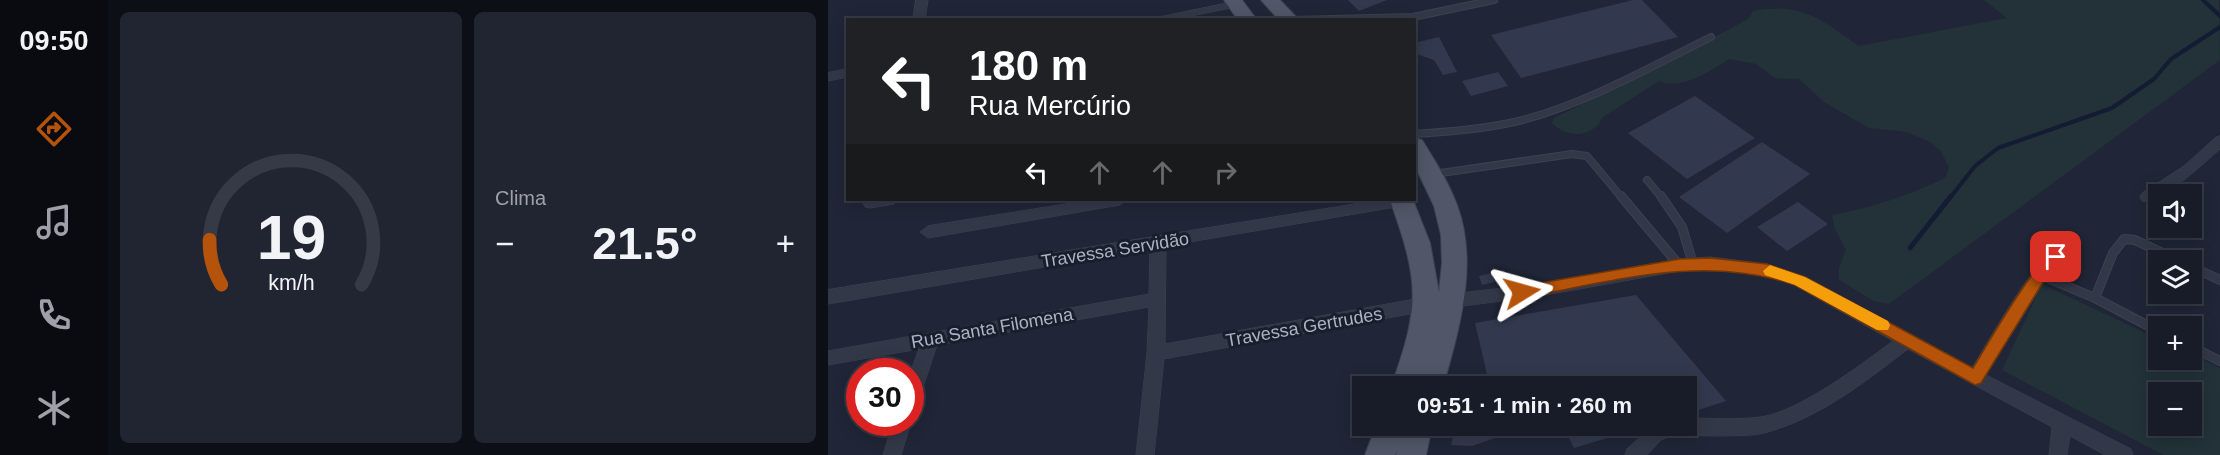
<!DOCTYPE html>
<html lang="pt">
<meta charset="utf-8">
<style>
:root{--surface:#181c29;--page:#212531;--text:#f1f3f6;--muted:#9fa1a8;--line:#363a46;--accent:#b45309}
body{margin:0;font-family:Helvetica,sans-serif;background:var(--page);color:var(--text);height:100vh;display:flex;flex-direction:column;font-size:22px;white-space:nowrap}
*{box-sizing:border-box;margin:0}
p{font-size:20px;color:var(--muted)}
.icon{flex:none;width:33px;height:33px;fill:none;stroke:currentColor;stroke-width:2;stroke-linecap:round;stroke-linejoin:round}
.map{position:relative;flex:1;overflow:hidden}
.details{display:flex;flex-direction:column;gap:12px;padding:12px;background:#0d0f17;width:720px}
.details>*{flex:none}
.banner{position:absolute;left:18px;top:18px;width:570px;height:183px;border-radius:0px;box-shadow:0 3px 15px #0003,0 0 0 2px var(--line);background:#202124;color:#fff;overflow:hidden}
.controls{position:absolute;left:1320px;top:184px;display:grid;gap:12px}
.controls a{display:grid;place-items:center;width:54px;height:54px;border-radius:0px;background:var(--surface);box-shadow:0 3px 15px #0003,0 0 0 2px var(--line);font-size:30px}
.speed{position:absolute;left:18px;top:358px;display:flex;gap:12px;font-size:30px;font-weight:700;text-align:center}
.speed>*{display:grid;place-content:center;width:78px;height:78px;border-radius:50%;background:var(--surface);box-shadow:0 3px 15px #0003,0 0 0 2px var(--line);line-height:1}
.speed .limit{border:9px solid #d22;background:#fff;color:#111}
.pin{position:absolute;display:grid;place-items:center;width:51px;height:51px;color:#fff;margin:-26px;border-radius:12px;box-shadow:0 3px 9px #0006}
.me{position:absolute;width:66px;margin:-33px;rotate:82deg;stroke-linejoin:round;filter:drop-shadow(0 0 4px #0008)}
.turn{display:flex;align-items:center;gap:21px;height:126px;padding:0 24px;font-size:27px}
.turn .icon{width:78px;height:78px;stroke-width:2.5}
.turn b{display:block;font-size:42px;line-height:51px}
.lanes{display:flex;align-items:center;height:57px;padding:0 24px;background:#0003;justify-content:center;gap:30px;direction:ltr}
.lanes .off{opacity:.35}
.big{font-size:45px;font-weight:700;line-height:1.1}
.details .card{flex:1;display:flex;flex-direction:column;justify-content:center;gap:9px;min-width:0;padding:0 21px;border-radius:9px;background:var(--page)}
.details .dial{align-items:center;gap:0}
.dial svg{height:156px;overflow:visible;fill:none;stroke:var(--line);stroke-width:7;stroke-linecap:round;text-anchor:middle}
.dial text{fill:var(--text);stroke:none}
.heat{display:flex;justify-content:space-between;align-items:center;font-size:33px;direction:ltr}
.details .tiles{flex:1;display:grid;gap:12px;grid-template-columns:repeat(2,1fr)}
.trip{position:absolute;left:524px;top:376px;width:345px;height:60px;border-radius:0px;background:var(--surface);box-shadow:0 3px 15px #0003,0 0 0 2px var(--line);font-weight:700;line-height:60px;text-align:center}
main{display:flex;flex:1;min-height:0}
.menu{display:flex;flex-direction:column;width:108px;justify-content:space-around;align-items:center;background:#0a0b10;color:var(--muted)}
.menu .icon{width:42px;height:42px}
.menu .active{color:var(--accent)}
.menu b{font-size:27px;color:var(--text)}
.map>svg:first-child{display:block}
</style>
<main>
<nav class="menu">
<b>09:50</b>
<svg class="icon active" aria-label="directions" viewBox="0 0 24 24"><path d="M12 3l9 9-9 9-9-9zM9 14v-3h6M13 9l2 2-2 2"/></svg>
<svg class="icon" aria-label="music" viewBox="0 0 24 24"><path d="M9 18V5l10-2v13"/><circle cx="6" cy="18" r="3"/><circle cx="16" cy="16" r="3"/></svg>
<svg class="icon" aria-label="phone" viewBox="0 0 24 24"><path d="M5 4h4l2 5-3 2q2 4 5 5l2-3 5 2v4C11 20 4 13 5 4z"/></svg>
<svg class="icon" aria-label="climate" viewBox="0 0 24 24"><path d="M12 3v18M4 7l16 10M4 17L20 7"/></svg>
</nav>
<section class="details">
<div class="tiles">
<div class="card dial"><svg viewBox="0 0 100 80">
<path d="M14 69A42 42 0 1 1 86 69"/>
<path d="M14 69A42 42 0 0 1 8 46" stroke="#b45309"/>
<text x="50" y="56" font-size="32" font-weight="700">19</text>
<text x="50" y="72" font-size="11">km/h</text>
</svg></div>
<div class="card"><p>Clima</p>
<div class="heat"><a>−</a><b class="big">21.5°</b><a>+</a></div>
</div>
</div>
</section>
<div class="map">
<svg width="1392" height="455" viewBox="0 0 1392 455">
<rect width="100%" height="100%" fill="#202637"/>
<g fill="#223238" fill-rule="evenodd">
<path d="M1156 0H1391L1392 60 1061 304 1046 301 1011 280V268L1018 250 1007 229 1004 215C1043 208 1082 195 1117 178L1121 168 1113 151 1102 142 1079 132 1041 128 996 102 971 79 947 78 928 64 901 59C882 71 856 90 831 81L775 117C765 138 739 139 724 123L726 118 846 59 920 19 925 11C974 2 992 19 1031 46L1179 18Z"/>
<path d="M1214 284 1330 339V360H1364V355L1392 368V455H1335L1174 370ZM1330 393H1364V426H1330Z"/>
</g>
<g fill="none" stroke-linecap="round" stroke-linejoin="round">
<g stroke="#141c34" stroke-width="4">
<polyline points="1375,0 1392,16"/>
<polyline points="1122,198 1147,166 1170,148 1284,108 1326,79 1343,59 1392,27"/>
</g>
<polyline stroke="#141c34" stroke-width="5" points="1082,248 1123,196"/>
</g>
<g fill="#32394e">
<polygon points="520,0 559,0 531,11"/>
<polygon points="805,0 814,0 850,37 693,78 663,35"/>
<polygon points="611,37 629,72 615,75 606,60 588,54 586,43"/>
<polygon points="670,72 680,86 643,96 634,81"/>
<polygon points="867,96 927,138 859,179 800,133"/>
<polygon points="934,142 982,174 899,233 851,197"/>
<polygon points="970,202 1000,224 959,251 929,227"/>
<polygon points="676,270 679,279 654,285 651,276"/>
<polygon points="808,295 898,401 858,414 858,387 662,387 647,323"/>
<polygon points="628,426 702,426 644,446 623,445"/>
<polygon points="735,426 816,426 816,427 746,448"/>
</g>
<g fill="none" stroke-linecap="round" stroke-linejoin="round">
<defs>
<g id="service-far1">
<polyline points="465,20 585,17 666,0"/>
<path d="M586 134C622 132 659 129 695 120 761 102 822 67 883 37"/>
<polyline points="606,174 744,154 759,156 794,198"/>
<polyline points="819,180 834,198"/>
</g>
<g id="service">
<polyline points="793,196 851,265"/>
<polyline points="833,196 854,227 865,264"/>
<polyline points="1364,267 1392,280"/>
<polyline points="1212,275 1267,298 1330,331"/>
<polyline points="1267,298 1285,253 1296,239 1307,240 1351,261"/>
<polyline points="1364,347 1392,361"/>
</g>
<g id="minor">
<polygon points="88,0 100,0 97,20 85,20"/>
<polygon points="409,1 413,2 413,6 343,20 317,20"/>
<polygon points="20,69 20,77 0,81 0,73"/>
<path d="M1392 136V149C1378 161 1331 206 1314 201L1312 197 1314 193 1356 166 1387 138Z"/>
<polygon points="37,200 68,200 66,204 42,208 37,207 35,203"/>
<polygon points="263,200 299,200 292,205 100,238 92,232 100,226"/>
<path d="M551 200 581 201 574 206 338 246 337 344 598 297 718 283 851 259 882 257 939 264 978 277 1144 368C1157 347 1207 259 1225 252 1229 250 1229 251 1233 253L1236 257 1218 279 1158 375 1303 449 1305 455H1277L1242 436 1239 455H1221L1224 427 1080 349C1037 382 990 419 936 433 915 438 868 435 844 435L833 440 819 455H797L799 449 824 426H858V418C882 418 908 420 933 417 970 412 1034 364 1065 341L966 285 939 276 882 269 851 271 718 295 598 311 336 359 326 455H308L319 353 321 307 109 345 91 399 88 405 82 407V373L91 349 0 365V351L321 294 322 249 0 304V290Z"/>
<polygon points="82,421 83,423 73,455 55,455 65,423"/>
</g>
<g id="primary">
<polygon points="396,0 414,0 429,20 410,20"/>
<polygon points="433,0 452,0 471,20 451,20"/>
<path d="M586 138 594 140C607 161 620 181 629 205 651 264 631 329 615 387H563C593 304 591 281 562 200H585L602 243 611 293 614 263 613 235 606 206 586 164Z"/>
<polygon points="548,426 604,426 598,455 568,455 569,450 567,455 537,455"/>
</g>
</defs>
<use href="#service-far1" stroke="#3d4251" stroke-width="8"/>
<use href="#service" stroke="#3d4251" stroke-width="10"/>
<use href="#minor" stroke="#3d4251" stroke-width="1"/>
<use href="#primary" stroke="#3d4251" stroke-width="2"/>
<use href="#service-far1" stroke="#333848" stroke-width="6"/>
<use href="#service" stroke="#333848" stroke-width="8"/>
<use href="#minor" fill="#333848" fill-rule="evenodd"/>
<use href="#primary" fill="#515768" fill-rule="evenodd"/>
</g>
<path fill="#b45309" stroke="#753606" stroke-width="1.5" d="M1228 251 1233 253V261L1217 279 1153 383 1147 385 967 285C875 254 787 281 694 298L687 292 694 286 852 259 882 258 939 264 977 277 1145 368C1158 347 1209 257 1228 251Z"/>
<polygon fill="#f59e0b" points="942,265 977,277 1060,321 1062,325 1060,330 1049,330 967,285 937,275 935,271"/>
<g text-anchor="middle" stroke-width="6" stroke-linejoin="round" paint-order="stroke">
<g font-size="18" fill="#adb2c4" stroke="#191e2c">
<text transform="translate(287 250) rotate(-9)" y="6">Travessa Servidão</text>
<text transform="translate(476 327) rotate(-10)" y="6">Travessa Gertrudes</text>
<text transform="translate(164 328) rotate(-10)" y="6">Rua Santa Filomena</text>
</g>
</g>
</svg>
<div class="controls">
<a><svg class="icon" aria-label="sound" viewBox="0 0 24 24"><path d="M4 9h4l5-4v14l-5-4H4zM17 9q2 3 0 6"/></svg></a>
<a><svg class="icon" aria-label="layers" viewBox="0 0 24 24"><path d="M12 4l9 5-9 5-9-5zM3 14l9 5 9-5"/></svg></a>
<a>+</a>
<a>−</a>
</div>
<div class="speed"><div class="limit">30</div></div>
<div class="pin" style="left:1228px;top:257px;background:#d93025"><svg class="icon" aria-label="arrive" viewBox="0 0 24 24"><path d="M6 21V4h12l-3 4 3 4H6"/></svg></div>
<svg class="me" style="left:694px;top:292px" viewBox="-20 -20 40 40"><path d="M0-17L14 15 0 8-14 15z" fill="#b45309" stroke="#fff" stroke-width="4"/></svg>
<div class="trip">09:51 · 1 min · 260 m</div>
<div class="banner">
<div class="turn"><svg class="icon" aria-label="left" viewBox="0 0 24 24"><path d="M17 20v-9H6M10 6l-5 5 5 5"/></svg><div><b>180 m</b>Rua Mercúrio</div></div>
<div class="lanes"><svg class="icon" aria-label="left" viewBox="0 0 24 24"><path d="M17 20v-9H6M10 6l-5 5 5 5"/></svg><svg class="icon off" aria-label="ahead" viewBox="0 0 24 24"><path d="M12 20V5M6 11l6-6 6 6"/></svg><svg class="icon off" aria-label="ahead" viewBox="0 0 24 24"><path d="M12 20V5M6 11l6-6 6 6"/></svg><svg class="icon off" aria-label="right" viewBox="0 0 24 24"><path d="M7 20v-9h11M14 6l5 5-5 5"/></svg></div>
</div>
</div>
</main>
